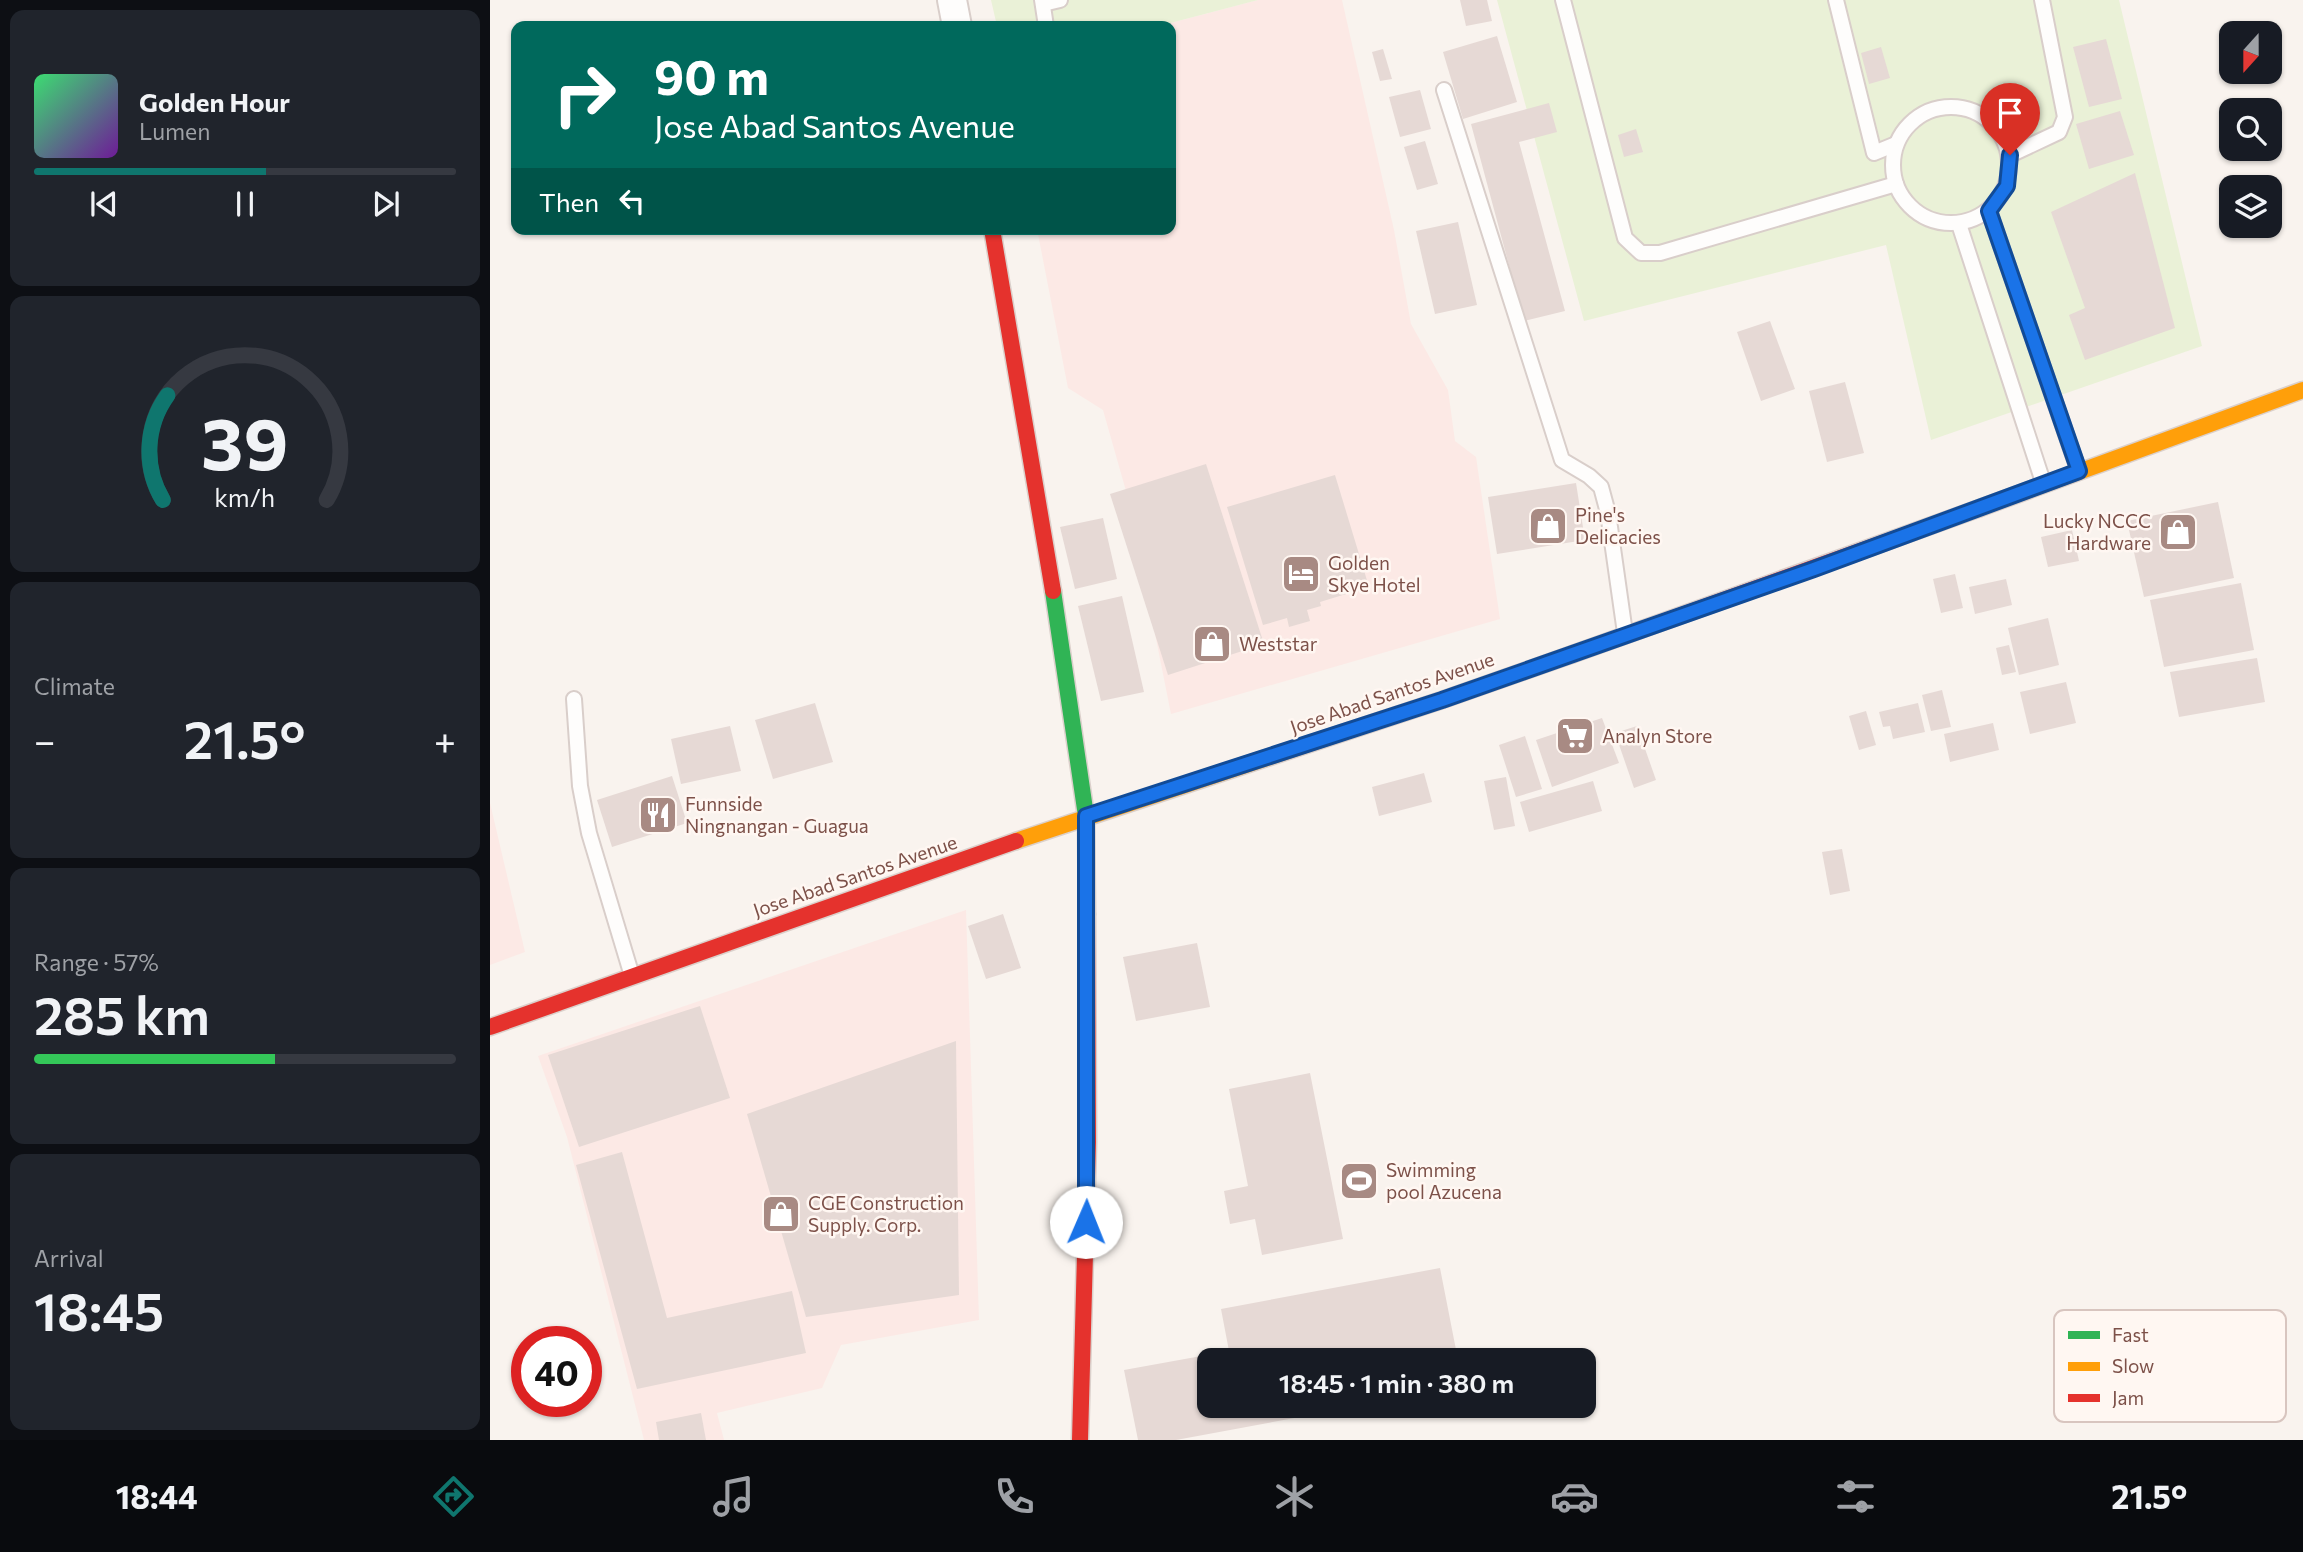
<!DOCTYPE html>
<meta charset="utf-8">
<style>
:root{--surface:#171b24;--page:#20242c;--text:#f1f3f6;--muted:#9ea1a6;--line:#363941;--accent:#0f766e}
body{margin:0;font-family:Commissioner,sans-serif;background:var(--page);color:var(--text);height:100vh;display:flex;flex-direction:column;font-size:26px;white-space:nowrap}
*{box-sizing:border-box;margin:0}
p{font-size:23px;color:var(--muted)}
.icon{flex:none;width:38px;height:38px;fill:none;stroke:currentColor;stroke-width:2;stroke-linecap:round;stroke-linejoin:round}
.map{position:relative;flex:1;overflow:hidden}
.drawer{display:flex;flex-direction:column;gap:10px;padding:10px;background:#0d0f14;width:490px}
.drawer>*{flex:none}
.top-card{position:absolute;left:21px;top:21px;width:665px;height:214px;border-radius:14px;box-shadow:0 2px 5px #0004;background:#00695c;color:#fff;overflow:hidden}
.needle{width:46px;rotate:201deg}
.buttons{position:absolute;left:1729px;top:21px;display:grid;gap:14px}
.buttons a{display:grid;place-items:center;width:63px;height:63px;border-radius:14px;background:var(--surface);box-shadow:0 2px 5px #0004;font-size:35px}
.speed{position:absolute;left:21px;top:1326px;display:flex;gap:14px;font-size:35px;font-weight:700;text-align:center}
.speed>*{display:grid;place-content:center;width:91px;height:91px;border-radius:50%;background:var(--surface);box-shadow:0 2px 5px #0004;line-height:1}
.speed .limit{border:10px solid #d22;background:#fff;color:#111}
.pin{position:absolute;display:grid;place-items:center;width:60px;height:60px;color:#fff;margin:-72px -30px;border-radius:50% 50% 50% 0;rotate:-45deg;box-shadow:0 0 7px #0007}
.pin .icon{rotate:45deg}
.me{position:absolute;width:77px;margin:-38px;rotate:1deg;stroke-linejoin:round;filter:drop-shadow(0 0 5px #0008)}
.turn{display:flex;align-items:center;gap:24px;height:147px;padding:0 28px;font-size:32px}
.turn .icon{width:91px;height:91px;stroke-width:2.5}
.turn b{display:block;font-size:49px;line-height:60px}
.then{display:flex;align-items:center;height:66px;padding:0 28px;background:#0003;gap:14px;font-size:26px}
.big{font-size:52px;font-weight:600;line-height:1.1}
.drawer .card{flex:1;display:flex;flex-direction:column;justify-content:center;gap:10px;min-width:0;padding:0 24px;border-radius:14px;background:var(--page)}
.drawer .dial{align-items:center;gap:0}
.dial svg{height:182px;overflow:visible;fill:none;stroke:var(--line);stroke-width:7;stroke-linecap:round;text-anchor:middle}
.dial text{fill:var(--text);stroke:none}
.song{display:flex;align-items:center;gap:21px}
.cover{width:84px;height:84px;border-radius:10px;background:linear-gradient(135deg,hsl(140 70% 55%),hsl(280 70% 35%))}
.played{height:7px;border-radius:4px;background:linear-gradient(90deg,var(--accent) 55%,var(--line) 55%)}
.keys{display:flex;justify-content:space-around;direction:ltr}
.heat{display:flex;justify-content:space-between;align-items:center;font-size:38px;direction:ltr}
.charge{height:10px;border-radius:5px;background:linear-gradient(90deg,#34c759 57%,var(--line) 0)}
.trip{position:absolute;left:707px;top:1348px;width:399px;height:70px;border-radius:14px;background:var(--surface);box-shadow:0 2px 5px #0004;font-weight:600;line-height:70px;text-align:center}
.tab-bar{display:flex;height:112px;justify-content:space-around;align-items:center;background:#090b0e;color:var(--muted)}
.tab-bar .icon{width:49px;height:49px}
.tab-bar .selected{color:var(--accent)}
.tab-bar b{font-size:32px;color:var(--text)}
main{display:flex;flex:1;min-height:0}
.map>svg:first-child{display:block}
</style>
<main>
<section class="drawer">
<div class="card">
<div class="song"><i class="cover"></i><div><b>Golden Hour</b><p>Lumen</p></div></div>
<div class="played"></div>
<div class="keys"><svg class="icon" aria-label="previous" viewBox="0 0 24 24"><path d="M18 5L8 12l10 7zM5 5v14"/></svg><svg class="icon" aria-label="pause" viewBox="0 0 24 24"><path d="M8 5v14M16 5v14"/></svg><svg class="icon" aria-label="next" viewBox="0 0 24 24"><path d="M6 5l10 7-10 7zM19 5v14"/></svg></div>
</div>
<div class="card dial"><svg viewBox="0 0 100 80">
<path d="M14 69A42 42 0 1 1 86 69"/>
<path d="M14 69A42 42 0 0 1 16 23" stroke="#0f766e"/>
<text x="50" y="56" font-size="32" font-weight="700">39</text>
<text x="50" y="72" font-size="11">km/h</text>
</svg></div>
<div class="card"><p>Climate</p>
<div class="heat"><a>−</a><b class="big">21.5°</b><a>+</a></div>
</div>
<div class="card"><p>Range · 57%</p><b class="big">285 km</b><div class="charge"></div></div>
<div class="card"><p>Arrival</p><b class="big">18:45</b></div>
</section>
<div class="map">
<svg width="1813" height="1440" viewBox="0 0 1813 1440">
<rect width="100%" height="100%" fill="#f9f3ee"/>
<g fill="#fce9e5">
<polygon points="768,0 852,0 904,230 921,324 958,390 965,441 986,457 1010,619 681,714 638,498 613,410 578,388 547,229 681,229 681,26 669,26"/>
<polygon points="0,803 35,952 0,965"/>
<polygon points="476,910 489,1320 351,1345 332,1388 227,1413 234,1440 154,1440 77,1137 48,1056"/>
</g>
<g fill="#eaf1d7">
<polygon points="501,0 768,0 669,26 507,26"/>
<polygon points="1007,0 1629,0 1712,346 1441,440 1396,245 1094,321"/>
</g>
<g fill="#e6d9d5">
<polygon points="970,0 997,0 1002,21 976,26"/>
<polygon points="1007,36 1027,102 973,119 953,52"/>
<polygon points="1616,39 1632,99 1599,107 1583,47"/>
<polygon points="1391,47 1400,78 1379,84 1371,53"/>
<polygon points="893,49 902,79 890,81 882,52"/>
<polygon points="930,90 941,129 910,137 899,97"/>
<polygon points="1059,103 1067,132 1029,142 1075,311 1034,321 981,124"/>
<polygon points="1630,111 1644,155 1599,169 1586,124"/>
<polygon points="1146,129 1153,152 1134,157 1128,135"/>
<polygon points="935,141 948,184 927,190 914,147"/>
<polygon points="1645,173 1685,328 1595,360 1579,315 1595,308 1561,212"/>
<polygon points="968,222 987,305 945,314 926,231"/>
<polygon points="1280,321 1305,389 1271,401 1247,332"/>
<polygon points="1355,382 1374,453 1337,462 1319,391"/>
<polygon points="716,464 774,644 678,675 620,494"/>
<polygon points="845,475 879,587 830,602 831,606 817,610 820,621 799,627 797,618 773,625 737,507"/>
<polygon points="1086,483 1095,540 1007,554 998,497"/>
<polygon points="1728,502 1744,578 1654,597 1637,521"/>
<polygon points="613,518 627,579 585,589 570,527"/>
<polygon points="1582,530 1589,561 1558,567 1551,537"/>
<polygon points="1465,574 1473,608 1451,613 1443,579"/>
<polygon points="1516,579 1522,605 1485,614 1479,587"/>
<polygon points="1751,583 1764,650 1674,667 1660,600"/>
<polygon points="632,596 654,692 611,701 588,606"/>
<polygon points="1558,618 1569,665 1529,675 1518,628"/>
<polygon points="1519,645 1526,672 1512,675 1506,648"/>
<polygon points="1767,658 1775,702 1689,717 1680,672"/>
<polygon points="1576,682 1586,723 1540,734 1530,692"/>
<polygon points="1452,690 1461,727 1441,731 1432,695"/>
<polygon points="325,703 343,762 283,779 265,720"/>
<polygon points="1428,703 1435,732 1403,739 1400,726 1393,727 1389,712"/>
<polygon points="1376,711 1386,745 1369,750 1359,716"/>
<polygon points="1112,718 1129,763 1062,787 1046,740"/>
<polygon points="1503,723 1509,750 1460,762 1454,734"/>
<polygon points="240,726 251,771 191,784 181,739"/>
<polygon points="1147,726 1166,780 1144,788 1125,733"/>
<polygon points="1035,736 1052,789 1026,797 1009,745"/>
<polygon points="934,773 942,802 889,816 882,787"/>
<polygon points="182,776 197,823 122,847 107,800"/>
<polygon points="1016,777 1025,826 1004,830 994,781"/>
<polygon points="1103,781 1112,811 1039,832 1030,802"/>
<polygon points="1352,849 1360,891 1340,895 1332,852"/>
<polygon points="513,914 531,968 496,979 478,926"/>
<polygon points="707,943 720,1007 646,1021 633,957"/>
<polygon points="210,1006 240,1098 89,1147 58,1055"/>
<polygon points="466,1041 469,1295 316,1317 257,1114"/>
<polygon points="820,1073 853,1239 772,1255 765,1219 740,1224 734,1191 758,1186 739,1089"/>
<polygon points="132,1152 177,1318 302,1291 316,1353 147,1389 86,1165"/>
<polygon points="950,1268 968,1360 719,1360 719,1405 864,1407 686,1440 648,1440 634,1370 739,1351 731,1309"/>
<polygon points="211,1413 216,1440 169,1440 166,1422"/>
</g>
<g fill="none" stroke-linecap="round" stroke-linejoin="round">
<defs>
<g id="lane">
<polyline points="552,0 556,26"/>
<polyline points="1073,0 1135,238 1151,253 1170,253 1406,184"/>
<polyline points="1346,0 1384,153 1406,144"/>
<polyline points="553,4 570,0"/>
<polyline points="954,90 1072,460 1099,476 1111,487 1118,513 1135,633"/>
<circle cx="1461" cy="165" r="58"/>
<polyline points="1520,155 1569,132 1575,117 1552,0"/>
<polyline points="1499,211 1588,469"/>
<polyline points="1469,224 1553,482"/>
<polyline points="84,699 90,786 99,833 142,976"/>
</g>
<polyline id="street" points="462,0 467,26"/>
<polyline id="fast" points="563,591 596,816 597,914"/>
<g id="slow">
<polyline points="1490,508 1813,390"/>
<polyline points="526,841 952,700 1083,654"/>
</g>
<g id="jam">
<polyline points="502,229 563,591"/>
<polyline points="1083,654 1490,508"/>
<polyline points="0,1027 526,841"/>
<polyline points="590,1440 598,1142 597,914"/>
</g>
</defs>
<use href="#lane" stroke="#d9ceca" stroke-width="18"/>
<use href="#street" stroke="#d9ceca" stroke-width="32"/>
<use href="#fast" stroke="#dbd0cb" stroke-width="19"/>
<use href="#slow" stroke="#dbd0cb" stroke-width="19"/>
<use href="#jam" stroke="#dbd0cb" stroke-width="19"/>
<use href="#lane" stroke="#fefdfc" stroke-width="14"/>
<use href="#street" stroke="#fefdfc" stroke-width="28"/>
<use href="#fast" stroke="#30b455" stroke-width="16"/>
<use href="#slow" stroke="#ff9f0a" stroke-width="16"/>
<use href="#jam" stroke="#e5322d" stroke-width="16"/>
</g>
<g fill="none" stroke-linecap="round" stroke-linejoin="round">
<defs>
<polyline id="route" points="596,1222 596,816 952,700 1324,569 1589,471 1499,211 1517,186 1520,155"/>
</defs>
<use href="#route" stroke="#114b97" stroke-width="18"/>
<use href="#route" stroke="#1a73e8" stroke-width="12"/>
</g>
<defs>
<symbol id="shop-square" viewBox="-11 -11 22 22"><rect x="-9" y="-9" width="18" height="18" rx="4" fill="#a88a83" stroke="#fff7f2"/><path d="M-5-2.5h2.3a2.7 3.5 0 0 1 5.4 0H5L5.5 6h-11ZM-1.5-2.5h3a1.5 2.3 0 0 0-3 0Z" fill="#fff"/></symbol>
<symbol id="hotel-square" viewBox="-11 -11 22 22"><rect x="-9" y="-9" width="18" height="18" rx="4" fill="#a88a83" stroke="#fff7f2"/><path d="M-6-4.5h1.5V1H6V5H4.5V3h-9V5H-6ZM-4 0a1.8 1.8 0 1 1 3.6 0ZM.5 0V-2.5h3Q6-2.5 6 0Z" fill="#fff"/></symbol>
<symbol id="supermarket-square" viewBox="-11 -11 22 22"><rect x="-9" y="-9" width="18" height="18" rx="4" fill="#a88a83" stroke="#fff7f2"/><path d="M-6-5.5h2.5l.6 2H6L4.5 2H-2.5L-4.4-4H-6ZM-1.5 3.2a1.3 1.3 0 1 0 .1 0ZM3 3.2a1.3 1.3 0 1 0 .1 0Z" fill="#fff"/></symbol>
<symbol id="restaurant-square" viewBox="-11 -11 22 22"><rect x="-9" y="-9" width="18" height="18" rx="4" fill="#a88a83" stroke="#fff7f2"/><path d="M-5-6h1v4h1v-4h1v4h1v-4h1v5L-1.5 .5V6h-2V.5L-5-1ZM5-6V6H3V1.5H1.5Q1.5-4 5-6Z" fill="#fff"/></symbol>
<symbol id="stadium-square" viewBox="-11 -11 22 22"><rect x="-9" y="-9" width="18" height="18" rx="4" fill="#a88a83" stroke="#fff7f2"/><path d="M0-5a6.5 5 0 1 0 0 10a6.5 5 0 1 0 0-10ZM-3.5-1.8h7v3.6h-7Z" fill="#fff"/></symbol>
</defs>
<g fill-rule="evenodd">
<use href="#shop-square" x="1036" y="504" width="44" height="44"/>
<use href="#shop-square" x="1666" y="510" width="44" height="44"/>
<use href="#hotel-square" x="789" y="552" width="44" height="44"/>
<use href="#shop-square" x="700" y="622" width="44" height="44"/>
<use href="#supermarket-square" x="1063" y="714" width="44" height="44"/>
<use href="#restaurant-square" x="146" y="793" width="44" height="44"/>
<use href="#stadium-square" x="847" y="1159" width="44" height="44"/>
<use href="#shop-square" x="269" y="1192" width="44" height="44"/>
</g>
<g text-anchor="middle" stroke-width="5" stroke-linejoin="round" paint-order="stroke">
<g font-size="19" fill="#7d5149" stroke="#fff7f2" text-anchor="start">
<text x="1085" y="522">Pine's<tspan x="1085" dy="22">Delicacies</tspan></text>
<text x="1661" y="528" text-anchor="end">Lucky NCCC<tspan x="1661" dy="22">Hardware</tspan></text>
<text x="838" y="570">Golden<tspan x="838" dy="22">Skye Hotel</tspan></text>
<text x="749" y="651">Weststar</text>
<text x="1112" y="743">Analyn Store</text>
<text x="195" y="811">Funnside<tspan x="195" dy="22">Ningnangan - Guagua</tspan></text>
<text x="896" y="1177">Swimming<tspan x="896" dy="22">pool Azucena</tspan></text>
<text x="318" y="1210">CGE Construction<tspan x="318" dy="22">Supply. Corp.</tspan></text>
</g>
<g font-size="19" fill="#7d5149" stroke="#fff7f2">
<text transform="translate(902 693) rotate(-19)" y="7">Jose Abad Santos Avenue</text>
<text transform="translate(365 876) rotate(-19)" y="7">Jose Abad Santos Avenue</text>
</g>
</g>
<rect x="1564" y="1310" width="232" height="112" rx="10" fill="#fff7f2" stroke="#d8c5bf" stroke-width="2"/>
<rect x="1578" y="1331" width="32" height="8" fill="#30b455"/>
<rect x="1578" y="1362" width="32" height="9" fill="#ff9f0a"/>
<rect x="1578" y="1394" width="32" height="8" fill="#e5322d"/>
<g font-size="19" fill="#7d5149">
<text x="1622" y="1342">Fast</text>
<text x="1622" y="1373">Slow</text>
<text x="1622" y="1405">Jam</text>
</g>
</svg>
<div class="buttons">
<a><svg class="needle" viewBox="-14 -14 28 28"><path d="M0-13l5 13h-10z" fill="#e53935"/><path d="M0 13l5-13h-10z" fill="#9ea1a6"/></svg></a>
<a><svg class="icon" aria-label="search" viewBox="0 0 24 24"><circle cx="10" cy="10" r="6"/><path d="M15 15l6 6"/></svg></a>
<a><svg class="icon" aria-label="layers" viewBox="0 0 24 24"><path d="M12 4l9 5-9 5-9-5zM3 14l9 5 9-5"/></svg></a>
</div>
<div class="speed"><div class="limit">40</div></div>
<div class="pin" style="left:1520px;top:155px;background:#d93025"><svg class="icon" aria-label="arrive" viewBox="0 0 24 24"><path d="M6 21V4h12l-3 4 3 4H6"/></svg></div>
<svg class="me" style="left:596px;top:1222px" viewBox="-20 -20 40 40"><circle r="19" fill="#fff"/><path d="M0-13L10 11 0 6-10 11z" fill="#1a73e8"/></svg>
<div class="trip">18:45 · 1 min · 380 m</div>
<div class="top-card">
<div class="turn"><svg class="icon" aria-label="right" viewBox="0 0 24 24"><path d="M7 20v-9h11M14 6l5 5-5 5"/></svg><div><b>90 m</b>Jose Abad Santos Avenue</div></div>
<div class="then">Then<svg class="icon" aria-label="left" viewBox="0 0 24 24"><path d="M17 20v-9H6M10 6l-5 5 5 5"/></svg></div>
</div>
</div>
</main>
<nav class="tab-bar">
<b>18:44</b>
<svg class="icon selected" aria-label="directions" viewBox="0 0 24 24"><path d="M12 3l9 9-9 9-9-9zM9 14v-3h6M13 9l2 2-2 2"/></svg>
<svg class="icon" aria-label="music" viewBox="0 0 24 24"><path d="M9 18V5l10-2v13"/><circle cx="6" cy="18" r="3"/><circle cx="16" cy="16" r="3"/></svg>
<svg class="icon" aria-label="phone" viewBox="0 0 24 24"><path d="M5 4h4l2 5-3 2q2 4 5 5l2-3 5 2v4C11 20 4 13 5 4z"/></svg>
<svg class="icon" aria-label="climate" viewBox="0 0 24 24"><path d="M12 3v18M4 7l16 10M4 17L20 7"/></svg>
<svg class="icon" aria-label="car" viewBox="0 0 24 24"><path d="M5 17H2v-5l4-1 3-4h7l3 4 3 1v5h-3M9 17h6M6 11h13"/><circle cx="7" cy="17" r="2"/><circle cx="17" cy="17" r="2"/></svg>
<svg class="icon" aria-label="filters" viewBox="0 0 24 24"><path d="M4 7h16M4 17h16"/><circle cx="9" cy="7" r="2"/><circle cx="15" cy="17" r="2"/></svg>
<b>21.5°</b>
</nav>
